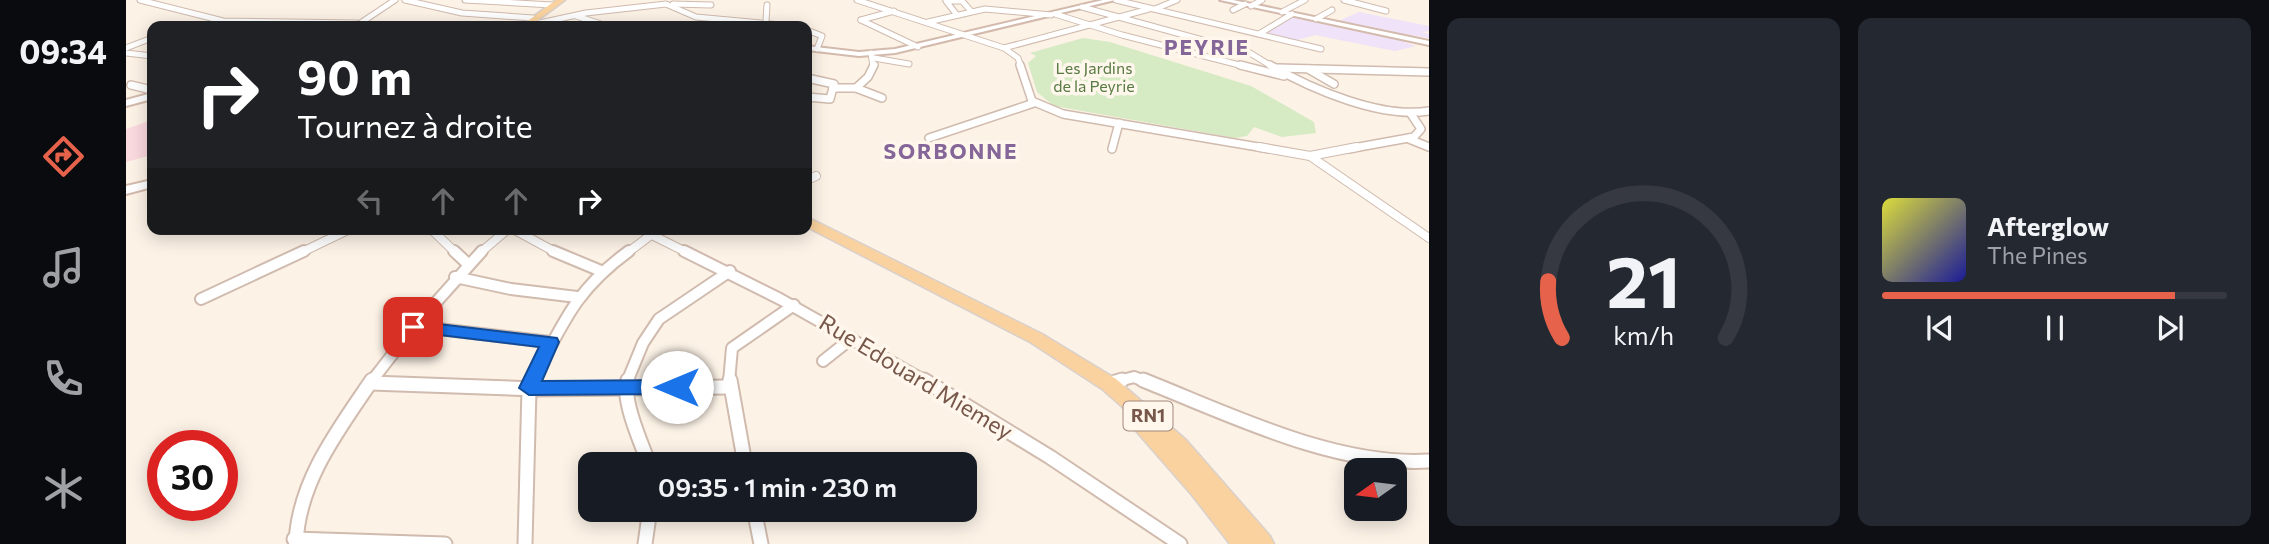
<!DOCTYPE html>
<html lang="fr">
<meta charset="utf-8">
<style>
:root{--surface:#171b24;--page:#242831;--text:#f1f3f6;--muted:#9ea1a6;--line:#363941;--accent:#e6624b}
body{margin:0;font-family:Commissioner,sans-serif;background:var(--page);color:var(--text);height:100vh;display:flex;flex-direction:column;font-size:26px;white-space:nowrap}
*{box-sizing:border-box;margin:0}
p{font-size:23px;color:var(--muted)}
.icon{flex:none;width:38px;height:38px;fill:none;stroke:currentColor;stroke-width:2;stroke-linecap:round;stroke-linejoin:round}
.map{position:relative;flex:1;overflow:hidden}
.side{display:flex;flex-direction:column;gap:18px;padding:18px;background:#0d0f14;width:840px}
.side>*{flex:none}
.guide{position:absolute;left:21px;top:21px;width:665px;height:214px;border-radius:14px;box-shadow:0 4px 18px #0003;background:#202124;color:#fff;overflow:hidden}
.needle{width:46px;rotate:256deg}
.controls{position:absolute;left:1218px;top:458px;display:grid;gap:14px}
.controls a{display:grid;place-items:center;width:63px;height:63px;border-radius:14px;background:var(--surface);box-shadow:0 4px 18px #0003;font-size:35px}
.speed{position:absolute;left:21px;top:430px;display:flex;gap:14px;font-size:35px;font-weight:700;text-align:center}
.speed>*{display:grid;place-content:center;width:91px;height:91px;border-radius:50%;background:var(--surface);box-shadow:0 4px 18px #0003;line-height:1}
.speed .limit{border:10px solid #d22;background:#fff;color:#111}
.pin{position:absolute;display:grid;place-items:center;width:60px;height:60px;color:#fff;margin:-30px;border-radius:14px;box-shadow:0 4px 10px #0006}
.me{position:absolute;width:77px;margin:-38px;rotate:270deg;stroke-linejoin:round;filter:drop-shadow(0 0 5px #0008)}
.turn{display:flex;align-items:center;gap:24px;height:147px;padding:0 35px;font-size:32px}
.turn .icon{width:91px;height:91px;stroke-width:2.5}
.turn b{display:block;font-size:49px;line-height:60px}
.lanes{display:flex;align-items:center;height:66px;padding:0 35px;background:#0003;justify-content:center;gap:35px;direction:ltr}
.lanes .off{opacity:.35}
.side .tile{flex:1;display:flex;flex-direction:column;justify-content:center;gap:10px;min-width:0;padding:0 24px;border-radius:14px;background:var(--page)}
.side .dial{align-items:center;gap:0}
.dial svg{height:182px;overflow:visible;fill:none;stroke:var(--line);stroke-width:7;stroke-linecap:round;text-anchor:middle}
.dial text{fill:var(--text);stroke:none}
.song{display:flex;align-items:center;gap:21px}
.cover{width:84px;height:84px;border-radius:10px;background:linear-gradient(135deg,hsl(60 70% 55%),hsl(240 70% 35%))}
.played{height:7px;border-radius:4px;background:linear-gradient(90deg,var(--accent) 85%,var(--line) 85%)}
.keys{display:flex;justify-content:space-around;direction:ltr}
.side .tiles{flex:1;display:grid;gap:18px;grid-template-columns:repeat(2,1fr)}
.trip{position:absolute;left:452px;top:452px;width:399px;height:70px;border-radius:14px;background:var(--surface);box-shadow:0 4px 18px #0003;font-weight:600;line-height:70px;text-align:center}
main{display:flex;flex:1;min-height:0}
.tabs{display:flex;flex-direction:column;width:126px;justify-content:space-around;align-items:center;background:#090b0e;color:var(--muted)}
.tabs .icon{width:49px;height:49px}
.tabs .selected{color:var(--accent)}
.tabs b{font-size:32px;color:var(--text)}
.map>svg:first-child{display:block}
</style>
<main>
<nav class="tabs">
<b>09:34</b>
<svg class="icon selected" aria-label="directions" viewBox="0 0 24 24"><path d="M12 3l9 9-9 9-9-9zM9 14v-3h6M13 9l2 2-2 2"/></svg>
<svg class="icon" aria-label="music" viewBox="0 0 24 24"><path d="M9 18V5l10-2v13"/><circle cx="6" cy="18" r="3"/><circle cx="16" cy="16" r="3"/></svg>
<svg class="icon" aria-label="phone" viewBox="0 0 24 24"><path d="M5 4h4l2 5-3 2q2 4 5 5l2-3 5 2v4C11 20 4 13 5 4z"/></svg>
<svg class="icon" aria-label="climate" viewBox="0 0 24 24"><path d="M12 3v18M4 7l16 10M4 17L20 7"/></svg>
</nav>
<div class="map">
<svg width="1303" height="544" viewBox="0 0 1303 544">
<rect width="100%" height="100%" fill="#fcf2e6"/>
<g fill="#efe2f9">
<polygon points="1233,12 1303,26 1303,31 1296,32 1303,34 1303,38 1269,33 1303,42 1210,22"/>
<polygon points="1166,17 1284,40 1278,42 1290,46 1269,51 1189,35 1168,41 1139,34"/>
</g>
<polygon fill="#fad9df" points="26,120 26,155 0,162 0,129"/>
<polygon fill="#d6eac4" points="957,38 984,42 1125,86 1188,122 1190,133 1156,137 1128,127 1121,136 1109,138 928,106 911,92 902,63 910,56 904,53"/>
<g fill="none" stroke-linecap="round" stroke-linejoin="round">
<defs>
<g id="street-far4">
<polyline points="14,0 97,21 231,23"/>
<polyline points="279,0 336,13 407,18"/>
<polyline points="339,0 426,5"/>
<polyline points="731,0 878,48 892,58 895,67"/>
<polyline points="990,0 1195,49"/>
<polyline points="1218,0 1260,11"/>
<polyline points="547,4 585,5"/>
<polyline points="1125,6 1136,0"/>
<polyline points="956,7 1124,53 1147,67"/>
<polyline points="1029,9 1051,0"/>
<polyline points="1107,10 1119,4"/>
<polyline points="1156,12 1179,0"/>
<polyline points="929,14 996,35 1121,67"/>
<polyline points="831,15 820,1 836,1 845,11"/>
<polyline points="450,16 481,26"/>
<polyline points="1190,19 1206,10"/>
<polyline points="735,20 792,47"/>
<polyline points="735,20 768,11"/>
<polyline points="640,21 641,5"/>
<polyline points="802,22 859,9 925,15"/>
<polyline points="230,26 269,0"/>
<polyline points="400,26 460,13 540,4 570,17 666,26"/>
<polyline points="681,30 696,36 691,49"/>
<polyline points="1133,34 1166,14"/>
<polyline points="0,48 26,38"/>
<polyline points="878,48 1023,9"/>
<polyline points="0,53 26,56"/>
<polyline points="745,53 747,67"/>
<polyline points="748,58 783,64"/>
</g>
<g id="street-far3">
<polyline points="894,65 906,101 937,114 1144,149"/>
<polyline points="1114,65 1158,76"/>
<path d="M1144 65C1185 89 1255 119 1303 111"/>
<polyline points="1152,68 1303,72"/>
<polyline points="1182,69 1208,84"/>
<polyline points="681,78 708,84 704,99 681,97"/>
<polyline points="5,85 26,90"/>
<polyline points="707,88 730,88 756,98"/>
<polyline points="730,88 742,77 748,65"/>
<polyline points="803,138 908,103"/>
<polyline points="1283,139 1303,147"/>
<polyline points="986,149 993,123"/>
<polyline points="1222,149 1288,137 1295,129 1285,114"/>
</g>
<g id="street-far2">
<polyline points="1133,147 1184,156 1231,147"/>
<polyline points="1184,156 1303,238"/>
<polyline points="681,180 690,176"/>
<polyline points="305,229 330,253"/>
<polyline points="387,229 431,253"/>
<polyline points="514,229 562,253"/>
<polyline points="174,253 224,229"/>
<polyline points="354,253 382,229"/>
<polyline points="501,253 525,235"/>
</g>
<g id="street-far1">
<polyline points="328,251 342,264"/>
<polyline points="427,251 475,271"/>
<polyline points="558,251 654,299 801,382"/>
<polyline points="329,277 385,289 451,297"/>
<polyline points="75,299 178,251"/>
<polyline points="287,326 424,342"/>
<polyline points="697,361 726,338"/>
<polyline points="245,382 287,328 356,251"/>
<path d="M406 382C437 324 448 291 503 251"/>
<polyline points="501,382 517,343 533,319 604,271"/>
<polyline points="603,382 606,348 668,305"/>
<polyline points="989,382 1008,377 1021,382"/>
</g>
<g id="street">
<path d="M502 380C495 399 516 445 523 464"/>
<polyline points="604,380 619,464"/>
<polyline points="798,380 924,457 1054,544"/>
<path d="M1017 380C1103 414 1209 467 1303 461"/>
<polyline points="245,383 410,389 603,387"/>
<polyline points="983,384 996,380"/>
<polyline points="628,509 635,544"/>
<polyline points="168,539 319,544"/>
<path d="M170 544C172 482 212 430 246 380"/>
<polyline points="399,544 403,388 407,380"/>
<polyline points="519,544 524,509"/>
</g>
<g id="secondary">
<polygon points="977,0 989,0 769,53 733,56 681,50 681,46 733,52 769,49"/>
<polygon points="1094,0 1107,0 1303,41 1303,45"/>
<polygon points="26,93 26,99 0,106 0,100"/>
<polygon points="26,180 26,187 0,194 0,186"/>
</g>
<g id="primary">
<polygon points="430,0 439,0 404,26 395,26"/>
<polygon points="681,217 916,334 990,379 1060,440 1144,536 1148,544 1104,544 1066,495 1011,432 1008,426 1011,420 976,389 904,342 681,227"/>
</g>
</defs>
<use href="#street-far4" stroke="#d0bbae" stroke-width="7"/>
<use href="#street-far3" stroke="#d0bbae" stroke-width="10"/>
<use href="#street-far2" stroke="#d0bbae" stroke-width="10"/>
<use href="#street-far1" stroke="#d0bbae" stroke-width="14"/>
<use href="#street" stroke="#d0bbae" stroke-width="17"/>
<use href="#secondary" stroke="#d3baac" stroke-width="4"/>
<use href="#primary" stroke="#d9d0cc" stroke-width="3"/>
<use href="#street-far4" stroke="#fff" stroke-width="5"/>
<use href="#street-far3" stroke="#fff" stroke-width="7"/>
<use href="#street-far2" stroke="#fff" stroke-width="8"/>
<use href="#street-far1" stroke="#fff" stroke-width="10"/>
<use href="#street" stroke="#fff" stroke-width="13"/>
<use href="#secondary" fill="#fff" fill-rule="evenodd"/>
<use href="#primary" fill="#fad29f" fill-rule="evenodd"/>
</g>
<polygon fill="#1a73e8" stroke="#114b97" stroke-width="2" points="287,321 431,338 433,342 416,381 551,380 561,387 551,394 403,395 393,388 413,347 281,331 278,327"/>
<g text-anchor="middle" stroke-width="7" stroke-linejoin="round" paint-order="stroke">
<g font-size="16" fill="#577b42" stroke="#fff6ec">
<text x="968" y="74">Les Jardins<tspan x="968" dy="18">de la Peyrie</tspan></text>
</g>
<rect fill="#fff6ec" stroke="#9f877b" stroke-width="2" x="997.5" y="401.5" width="49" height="29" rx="5"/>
<g font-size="18" font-weight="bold" fill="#76574a">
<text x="1022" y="422">RN1</text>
</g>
<g font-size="21" font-weight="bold" letter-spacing="2" fill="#846699" stroke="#fff6ec">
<text x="1081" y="55">PEYRIE</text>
<text x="825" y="159">SORBONNE</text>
</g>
<g font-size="23" fill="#76574a" stroke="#fff6ec">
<text transform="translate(790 377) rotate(31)" y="8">Rue Edouard Miemey</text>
</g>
</g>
</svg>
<div class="controls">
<a><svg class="needle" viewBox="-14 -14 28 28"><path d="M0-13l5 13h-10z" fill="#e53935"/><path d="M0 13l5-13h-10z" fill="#9ea1a6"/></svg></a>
</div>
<div class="speed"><div class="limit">30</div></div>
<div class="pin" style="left:287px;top:327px;background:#d93025"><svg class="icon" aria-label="arrive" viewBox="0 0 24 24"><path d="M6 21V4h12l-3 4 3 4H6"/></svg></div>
<svg class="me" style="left:551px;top:387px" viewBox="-20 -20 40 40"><circle r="19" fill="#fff"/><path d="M0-13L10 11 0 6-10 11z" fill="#1a73e8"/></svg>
<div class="trip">09:35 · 1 min · 230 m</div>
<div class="guide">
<div class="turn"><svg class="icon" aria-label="right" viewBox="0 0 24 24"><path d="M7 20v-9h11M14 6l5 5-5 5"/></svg><div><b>90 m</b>Tournez à droite</div></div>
<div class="lanes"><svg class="icon off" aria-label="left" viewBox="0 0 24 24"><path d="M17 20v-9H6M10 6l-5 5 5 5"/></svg><svg class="icon off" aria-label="ahead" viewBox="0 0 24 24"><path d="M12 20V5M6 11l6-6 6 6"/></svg><svg class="icon off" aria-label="ahead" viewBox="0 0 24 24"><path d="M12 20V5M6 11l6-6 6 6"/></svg><svg class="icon" aria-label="right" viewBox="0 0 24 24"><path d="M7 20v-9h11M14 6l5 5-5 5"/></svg></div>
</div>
</div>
<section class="side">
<div class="tiles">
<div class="tile dial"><svg viewBox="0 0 100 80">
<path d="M14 69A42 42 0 1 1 86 69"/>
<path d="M14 69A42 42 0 0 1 8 44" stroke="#e6624b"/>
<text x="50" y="56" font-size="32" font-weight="700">21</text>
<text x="50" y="72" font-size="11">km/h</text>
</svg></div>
<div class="tile">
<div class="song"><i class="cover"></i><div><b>Afterglow</b><p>The Pines</p></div></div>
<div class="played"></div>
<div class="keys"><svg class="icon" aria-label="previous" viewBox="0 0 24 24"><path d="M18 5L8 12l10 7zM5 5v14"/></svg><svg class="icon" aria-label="pause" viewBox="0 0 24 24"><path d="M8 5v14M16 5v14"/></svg><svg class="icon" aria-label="next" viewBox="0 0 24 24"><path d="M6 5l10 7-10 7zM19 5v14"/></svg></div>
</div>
</div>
</section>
</main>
